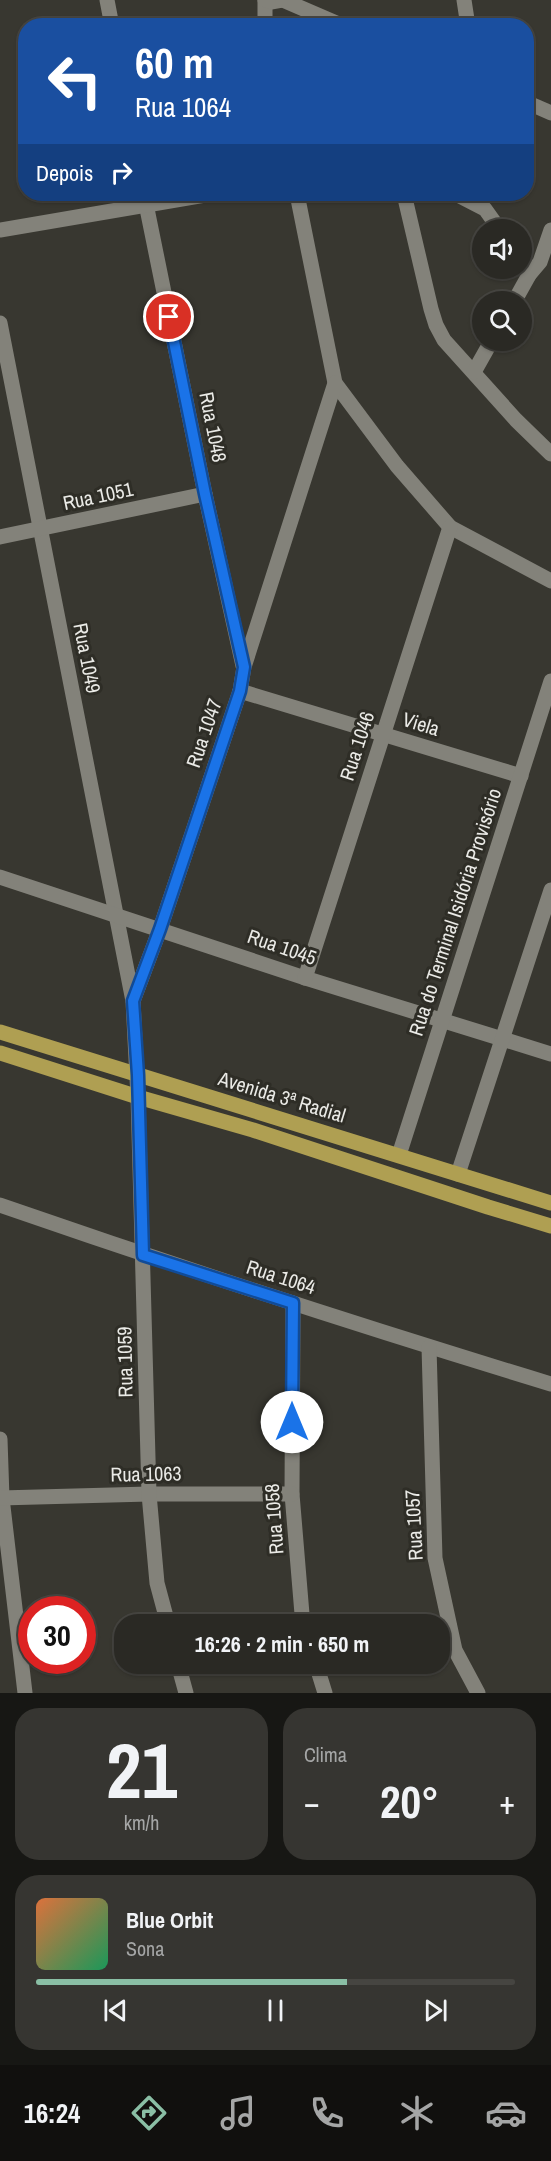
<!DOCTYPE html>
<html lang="pt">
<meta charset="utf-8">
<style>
:root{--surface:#2a2924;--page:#363531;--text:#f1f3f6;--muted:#a5a6a6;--line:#464541;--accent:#8abfa5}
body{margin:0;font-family:"Archivo Narrow",sans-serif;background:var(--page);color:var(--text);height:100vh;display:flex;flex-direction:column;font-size:22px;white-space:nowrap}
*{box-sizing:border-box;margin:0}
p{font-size:20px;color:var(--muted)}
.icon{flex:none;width:33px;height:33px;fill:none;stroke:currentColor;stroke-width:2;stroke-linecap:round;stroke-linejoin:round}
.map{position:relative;height:1693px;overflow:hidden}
.panel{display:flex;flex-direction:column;gap:15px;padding:15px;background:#171714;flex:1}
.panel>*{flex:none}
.top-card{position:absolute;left:18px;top:18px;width:516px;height:183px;border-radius:24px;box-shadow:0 2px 4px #0004,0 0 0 2px var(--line);background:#1a4fa0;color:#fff;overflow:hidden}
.tools{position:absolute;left:472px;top:219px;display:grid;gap:12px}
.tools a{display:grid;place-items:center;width:60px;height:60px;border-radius:50%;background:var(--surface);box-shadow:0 2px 4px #0004,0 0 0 2px var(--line);font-size:30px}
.speed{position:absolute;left:18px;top:1596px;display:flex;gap:12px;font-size:30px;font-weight:700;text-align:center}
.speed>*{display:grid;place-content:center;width:78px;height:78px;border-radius:50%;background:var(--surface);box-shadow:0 2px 4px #0004,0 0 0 2px var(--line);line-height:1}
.speed .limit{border:9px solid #d22;background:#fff;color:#111}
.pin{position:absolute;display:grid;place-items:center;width:51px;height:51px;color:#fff;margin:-26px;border:3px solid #fff;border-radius:50%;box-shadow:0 2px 6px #0007}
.me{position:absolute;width:66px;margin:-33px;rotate:0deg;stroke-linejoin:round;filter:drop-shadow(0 0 4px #0008)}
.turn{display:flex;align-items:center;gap:21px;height:126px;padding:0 18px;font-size:27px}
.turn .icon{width:78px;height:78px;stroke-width:2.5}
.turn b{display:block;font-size:42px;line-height:51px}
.then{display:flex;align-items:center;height:57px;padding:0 18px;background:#0003;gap:12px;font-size:22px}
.big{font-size:45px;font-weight:700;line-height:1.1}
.panel .card{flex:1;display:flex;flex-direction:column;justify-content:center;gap:9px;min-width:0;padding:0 21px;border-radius:24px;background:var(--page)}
.panel .dial{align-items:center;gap:0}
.dial b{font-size:78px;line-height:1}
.song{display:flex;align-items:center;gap:18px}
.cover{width:72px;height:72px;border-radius:9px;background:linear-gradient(135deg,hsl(20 70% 55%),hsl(150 70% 35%))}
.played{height:6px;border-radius:3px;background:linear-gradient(90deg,var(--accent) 65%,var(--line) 65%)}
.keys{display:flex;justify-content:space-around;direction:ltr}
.heat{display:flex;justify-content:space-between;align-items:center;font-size:33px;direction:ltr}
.panel .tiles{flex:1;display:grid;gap:15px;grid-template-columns:1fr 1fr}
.card:last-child{grid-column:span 2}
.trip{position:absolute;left:114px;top:1614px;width:336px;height:60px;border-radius:24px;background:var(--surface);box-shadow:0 2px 4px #0004,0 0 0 2px var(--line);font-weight:700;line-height:60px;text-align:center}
.dock{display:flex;height:96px;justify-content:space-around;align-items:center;background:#11100e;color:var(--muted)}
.dock .icon{width:42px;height:42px}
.dock .current{color:var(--accent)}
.dock b{font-size:27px;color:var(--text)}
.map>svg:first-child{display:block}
</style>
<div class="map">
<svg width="551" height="1693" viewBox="0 0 551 1693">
<rect width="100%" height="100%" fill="#383730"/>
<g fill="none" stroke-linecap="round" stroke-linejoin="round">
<g stroke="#83827a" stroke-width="15">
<polyline points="107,0 112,26"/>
<polyline points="464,0 468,26"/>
<polyline points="265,26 265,0"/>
<polyline points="144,194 205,494 243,666"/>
<polyline points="297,194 335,383 397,466 450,527 551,581"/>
<polyline points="404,194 431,309 436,325 444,340 516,420 551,454"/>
<polyline points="456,194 485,209 500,230"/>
<polyline points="0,230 211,194"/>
<polyline points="522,262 529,275"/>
<polyline points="514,302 529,275 540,262 551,230"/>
<polyline points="0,323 133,1001"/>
<polyline points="474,372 492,340"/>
<polyline points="0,537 205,494"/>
<polyline points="240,691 521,776"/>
<polyline points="0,877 305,978 551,1054"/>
<polyline points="305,978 450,527"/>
<polyline points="399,1155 551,681"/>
<polyline points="458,1174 551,890"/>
<path d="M0 1205C182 1268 366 1328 551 1384"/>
<polyline points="293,1303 292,1494 302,1614 305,1624"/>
<polyline points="429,1347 435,1558 455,1650 478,1693"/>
<polyline points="0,1439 2,1498 25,1693"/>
<polyline points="0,1498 149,1494 292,1494"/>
<polyline points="168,1624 157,1583 149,1494 138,1097 133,1001 160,929 240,691 244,667 335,383"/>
<polyline points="178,1664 186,1693"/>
<polyline points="316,1664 325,1693"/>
</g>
<g stroke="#83827a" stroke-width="15">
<polyline points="265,0 271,2 282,0"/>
<polyline points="283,0 343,26"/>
<polyline points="526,102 551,113"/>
</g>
<g stroke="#af9f52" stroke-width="15">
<polyline points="0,1032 551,1203"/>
<polyline points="0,1053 138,1097 253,1130 488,1207 551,1226"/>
</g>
</g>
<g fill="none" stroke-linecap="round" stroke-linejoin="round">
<defs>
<polyline id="route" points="169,317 205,494 244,667 240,691 160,929 133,1001 138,1075 143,1255 293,1303 292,1422"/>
</defs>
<use href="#route" stroke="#114b97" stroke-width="15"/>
<use href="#route" stroke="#1a73e8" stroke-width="10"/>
</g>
<g text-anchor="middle" stroke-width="6" stroke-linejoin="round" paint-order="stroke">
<g font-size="20" fill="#eaeae6" stroke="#2e2d26">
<text transform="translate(213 427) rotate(79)" y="7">Rua 1048</text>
<text transform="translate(98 496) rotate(-12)" y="7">Rua 1051</text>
<text transform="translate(87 658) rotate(79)" y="7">Rua 1049</text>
<text transform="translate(421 724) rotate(17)" y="7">Viela</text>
<text transform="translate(204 733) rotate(-71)" y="7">Rua 1047</text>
<text transform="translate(357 746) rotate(-72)" y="7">Rua 1046</text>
<text transform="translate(455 912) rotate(-72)" y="7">Rua do Terminal Isidória Provisório</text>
<text transform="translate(282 947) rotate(19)" y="7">Rua 1045</text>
<text transform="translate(282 1097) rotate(17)" y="7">Avenida 3ª Radial</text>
<text transform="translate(281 1277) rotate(18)" y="7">Rua 1064</text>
<text transform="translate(125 1362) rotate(-91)" y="7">Rua 1059</text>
<text transform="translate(146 1474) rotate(-1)" y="7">Rua 1063</text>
<text transform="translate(274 1519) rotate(-94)" y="7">Rua 1058</text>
<text transform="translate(414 1525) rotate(-93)" y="7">Rua 1057</text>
</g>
</g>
</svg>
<div class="tools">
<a><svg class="icon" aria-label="sound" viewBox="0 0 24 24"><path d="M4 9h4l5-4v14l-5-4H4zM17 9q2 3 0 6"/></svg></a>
<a><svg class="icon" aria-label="search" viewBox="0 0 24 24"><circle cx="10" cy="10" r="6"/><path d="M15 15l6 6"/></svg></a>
</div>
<div class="speed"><div class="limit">30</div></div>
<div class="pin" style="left:169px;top:317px;background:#d93025"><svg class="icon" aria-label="arrive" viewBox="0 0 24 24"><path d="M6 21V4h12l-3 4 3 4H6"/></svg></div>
<svg class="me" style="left:292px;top:1422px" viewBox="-20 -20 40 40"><circle r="19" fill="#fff"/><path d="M0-13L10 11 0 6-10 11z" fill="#1a73e8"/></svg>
<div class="trip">16:26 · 2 min · 650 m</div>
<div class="top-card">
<div class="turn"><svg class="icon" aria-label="left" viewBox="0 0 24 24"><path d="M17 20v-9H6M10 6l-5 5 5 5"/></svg><div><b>60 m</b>Rua 1064</div></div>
<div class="then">Depois<svg class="icon" aria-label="right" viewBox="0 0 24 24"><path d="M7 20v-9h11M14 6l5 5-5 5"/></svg></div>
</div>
</div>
<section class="panel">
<div class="tiles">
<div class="card dial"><b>21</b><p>km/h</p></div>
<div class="card"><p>Clima</p>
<div class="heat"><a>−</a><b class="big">20°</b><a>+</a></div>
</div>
<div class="card">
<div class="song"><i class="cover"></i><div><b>Blue Orbit</b><p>Sona</p></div></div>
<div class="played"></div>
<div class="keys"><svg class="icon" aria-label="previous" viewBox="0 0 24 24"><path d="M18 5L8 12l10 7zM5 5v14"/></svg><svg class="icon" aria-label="pause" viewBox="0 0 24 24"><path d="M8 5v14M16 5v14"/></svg><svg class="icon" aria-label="next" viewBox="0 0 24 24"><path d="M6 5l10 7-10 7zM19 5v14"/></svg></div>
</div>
</div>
</section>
<nav class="dock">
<b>16:24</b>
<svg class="icon current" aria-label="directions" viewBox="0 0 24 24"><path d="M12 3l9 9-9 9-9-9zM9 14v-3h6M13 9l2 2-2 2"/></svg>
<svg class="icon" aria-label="music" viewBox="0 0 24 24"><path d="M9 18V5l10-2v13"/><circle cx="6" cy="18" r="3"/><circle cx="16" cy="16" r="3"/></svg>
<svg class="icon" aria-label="phone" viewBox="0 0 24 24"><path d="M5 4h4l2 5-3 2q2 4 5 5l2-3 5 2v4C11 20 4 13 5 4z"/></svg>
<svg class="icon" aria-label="climate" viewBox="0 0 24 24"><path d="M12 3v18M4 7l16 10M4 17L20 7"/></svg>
<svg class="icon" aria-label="car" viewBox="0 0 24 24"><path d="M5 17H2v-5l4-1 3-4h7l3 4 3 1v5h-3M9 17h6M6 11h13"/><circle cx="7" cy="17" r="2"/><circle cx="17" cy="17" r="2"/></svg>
</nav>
